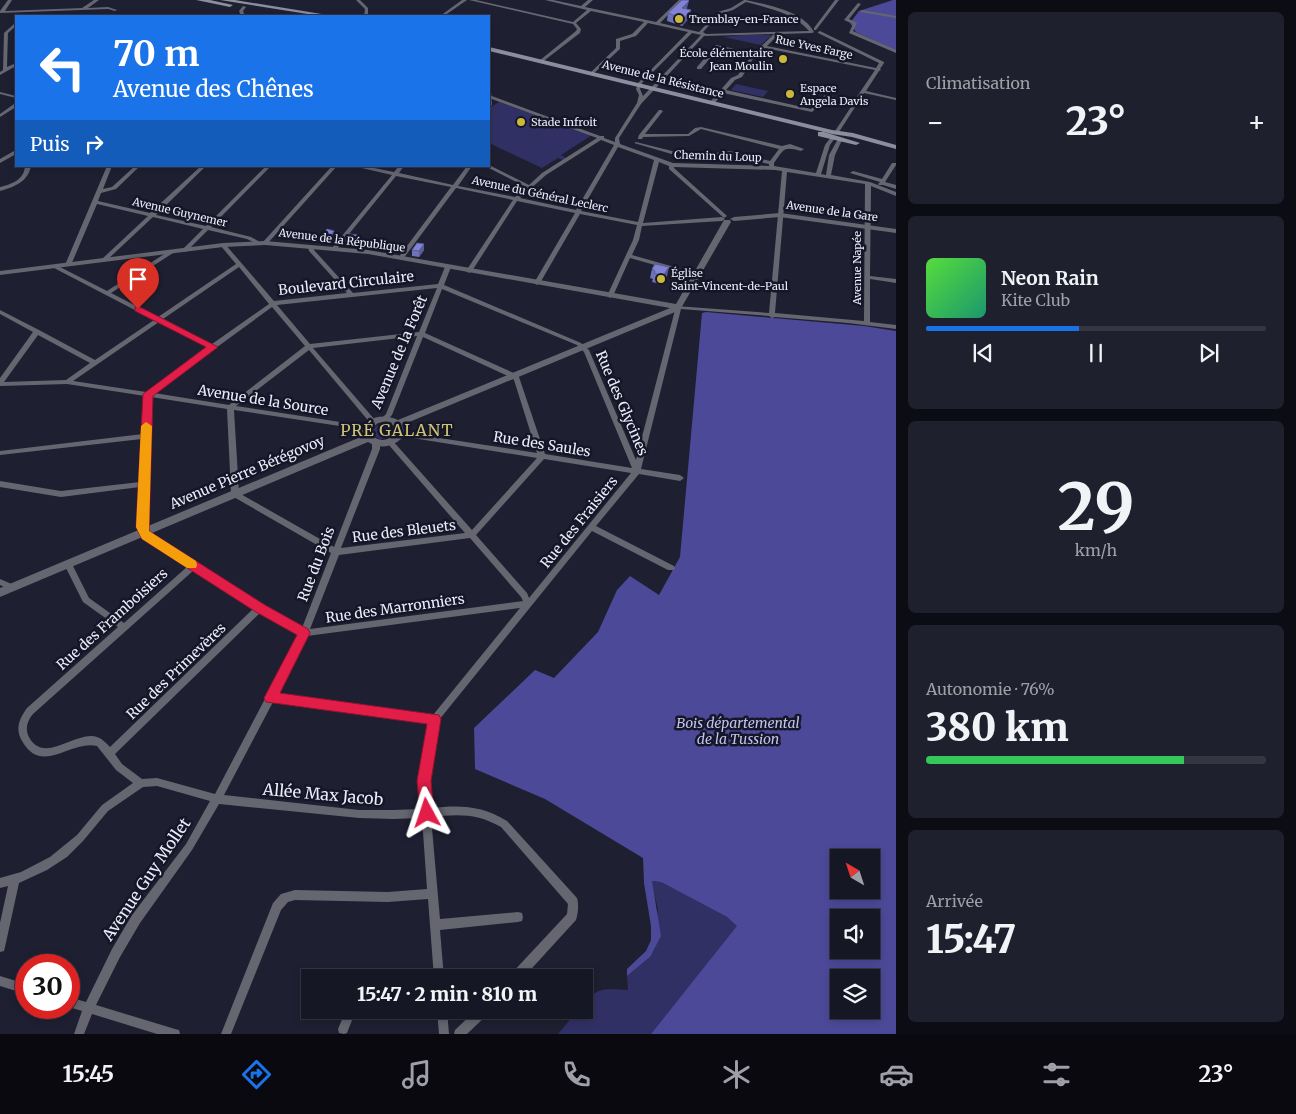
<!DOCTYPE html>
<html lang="fr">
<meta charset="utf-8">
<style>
:root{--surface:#161725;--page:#1f202d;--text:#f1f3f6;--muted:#9e9fa7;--line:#353642;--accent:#1a73e8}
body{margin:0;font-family:Merriweather,serif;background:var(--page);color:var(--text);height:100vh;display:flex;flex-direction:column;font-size:19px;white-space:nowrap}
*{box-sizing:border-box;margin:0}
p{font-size:16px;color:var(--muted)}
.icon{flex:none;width:28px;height:28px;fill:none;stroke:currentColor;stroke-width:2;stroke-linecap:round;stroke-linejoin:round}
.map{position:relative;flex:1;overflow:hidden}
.panel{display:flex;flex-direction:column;gap:12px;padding:12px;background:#0c0d14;width:400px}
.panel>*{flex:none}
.hud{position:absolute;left:15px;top:15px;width:475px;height:152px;border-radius:0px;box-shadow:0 2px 8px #0003,0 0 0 1px var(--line);background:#1a73e8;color:#fff;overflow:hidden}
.needle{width:32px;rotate:321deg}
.controls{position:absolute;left:830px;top:849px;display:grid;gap:10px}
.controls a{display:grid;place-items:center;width:50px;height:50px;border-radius:0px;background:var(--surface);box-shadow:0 2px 8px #0003,0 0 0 1px var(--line);font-size:25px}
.speed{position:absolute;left:15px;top:954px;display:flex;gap:10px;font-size:25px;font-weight:700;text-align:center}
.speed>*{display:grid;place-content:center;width:65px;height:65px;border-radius:50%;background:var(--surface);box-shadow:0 2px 8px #0003,0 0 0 1px var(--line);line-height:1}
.speed .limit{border:8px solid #d22;background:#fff;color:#111}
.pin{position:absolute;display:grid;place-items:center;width:42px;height:42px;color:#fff;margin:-51px -21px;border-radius:50% 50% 50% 0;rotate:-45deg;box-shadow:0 0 5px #0007}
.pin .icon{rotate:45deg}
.me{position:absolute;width:55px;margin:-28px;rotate:355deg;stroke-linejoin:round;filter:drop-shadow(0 0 4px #0008)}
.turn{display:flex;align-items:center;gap:18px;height:105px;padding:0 15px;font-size:22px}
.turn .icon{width:65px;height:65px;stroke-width:2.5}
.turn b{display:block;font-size:35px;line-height:42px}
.then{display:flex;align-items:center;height:48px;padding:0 15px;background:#0003;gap:10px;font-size:19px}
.big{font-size:38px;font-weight:800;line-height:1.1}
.panel .widget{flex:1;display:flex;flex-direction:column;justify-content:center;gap:8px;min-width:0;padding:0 18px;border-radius:8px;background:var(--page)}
.panel .dial{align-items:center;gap:0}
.dial b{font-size:65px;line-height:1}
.song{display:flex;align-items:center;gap:15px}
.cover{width:60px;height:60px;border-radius:8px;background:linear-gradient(135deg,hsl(110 70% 55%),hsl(160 70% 35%))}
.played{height:5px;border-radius:2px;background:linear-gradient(90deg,var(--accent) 45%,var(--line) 45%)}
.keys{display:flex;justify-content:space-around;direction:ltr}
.heat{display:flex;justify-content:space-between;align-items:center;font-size:28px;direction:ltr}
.charge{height:8px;border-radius:4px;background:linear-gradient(90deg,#34c759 76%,var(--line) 0)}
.trip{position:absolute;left:301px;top:969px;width:292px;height:50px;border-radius:0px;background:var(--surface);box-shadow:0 2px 8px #0003,0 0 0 1px var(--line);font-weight:800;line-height:50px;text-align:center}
.menu{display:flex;height:80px;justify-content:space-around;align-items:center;background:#09090f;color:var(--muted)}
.menu .icon{width:35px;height:35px}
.menu .current{color:var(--accent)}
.menu b{font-size:22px;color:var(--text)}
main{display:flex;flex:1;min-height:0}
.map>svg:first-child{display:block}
</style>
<main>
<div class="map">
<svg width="896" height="1034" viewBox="0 0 896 1034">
<rect width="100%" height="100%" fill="#1e1f31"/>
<g fill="#313064">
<polygon points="742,35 772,35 761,45 723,37"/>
<polygon points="736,84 768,91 763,97 731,90"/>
<polygon points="499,102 592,135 561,155 566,158 563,160 558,158 542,168 489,143 489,108"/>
<polygon points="383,424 390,425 394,432 387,438 380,439 373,435 372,430 376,426"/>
<path d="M651 881 661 882 727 917 738 926 651 1034H558L578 1010H585V1002C600 985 608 990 628 990L627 976 650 957 658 909Z"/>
</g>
<g fill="#4c4998" fill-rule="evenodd">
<polygon points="893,0 896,0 896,51 856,32 850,23 859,11"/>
<path d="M706 312 864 326 896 331V1034H651L737 926 727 917 661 882 652 881 661 936 650 957 627 976V969L646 951 651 940V926L644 883 643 858 545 799 475 769 474 728 535 670 554 678 598 632 617 590 630 576 659 595 680 557 702 313ZM839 858H871V890H839ZM839 918H871V950H839ZM839 978H871V1010H839Z"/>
</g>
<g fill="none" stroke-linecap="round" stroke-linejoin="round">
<g fill="#656670" fill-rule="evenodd">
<polygon points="8,0 12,0 5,11 82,8 94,0 99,0 88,8 108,7 117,10 115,11 108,9 0,13 0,11"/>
<polygon points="356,0 360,0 368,8 368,16 364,16 365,9"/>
<polygon points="462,0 467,0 444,16 440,16"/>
<path d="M469 0H476L573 22 587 10 545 0H553L581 6 588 0H593L585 7 656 22 679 0H683L660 23 699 32 718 12 731 8 744 0H746C768 5 803 11 814 32L812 33 779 34 767 46 876 68 879 63 818 33V32L820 31 884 62V63L880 69 881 70 879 71 866 91 896 98V100L864 93 859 102V104H857L839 132H837L835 131 853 104 826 98 812 112 723 93 714 104H710V102L731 78 738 75 752 55 719 48 701 69H697V67L716 45 754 53 774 34 704 36 641 104 619 138 620 144 673 163 769 166V164L730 155 692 160 634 143 636 142 692 156 730 151 770 161 779 149 701 129 689 136 643 137 642 139H638V138L639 135 659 110H661L663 111 645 134H688L695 128 701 127 782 146 790 144 804 149 801 151C783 146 784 149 774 163V166L816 173 825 145 831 137H833L835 138 830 145 821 174 826 175 829 155 838 139H842V140L835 155 831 175 870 182 896 192V196L871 186 870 276 896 279V283L870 279V322L896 325V329L848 323 775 317 772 318 769 316 681 309 641 469 680 475 684 478 680 481 639 474 596 526 674 566 675 568 674 570H668L592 531 439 720 429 781 431 808C460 805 481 805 507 821L577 898C579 904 578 914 576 920L523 978H510L511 974 567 914 568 904 501 827C477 813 458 814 431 817L440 919 518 912 522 913 523 917 522 921 518 922 440 930 444 978H434L428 899 388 902 295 900 288 902 281 910 231 1034H221L273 903 281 894 295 890 388 892 427 889 422 818 393 819 359 818 219 804 192 850 140 923 120 957 96 1005 175 1029 179 1030 180 1034H157L92 1014 84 1034H74L82 1011 69 1007V997L86 1002 112 949 132 915 186 844 210 801 157 786 143 787 108 811 83 841 67 857 47 870 19 883 5 947 4 951 0 952V923L8 886 0 888V878L21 872 50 857 77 835 102 805 133 783 116 770 97 746C70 740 42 776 22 741 15 729 19 719 27 708L118 627 83 602 64 564 65 562H71L89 598 124 623 188 566 144 538 138 527 140 487 61 497 0 487V481L61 491 140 482 142 439 0 455V451L143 434 145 396 67 384 0 386V378L33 332 0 314V310L39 330 95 360 154 320 54 268V266H58L107 291 169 251H173V253L111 293 158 317 236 264 220 245 223 243 225 244 274 301 347 293 309 251 308 247 311 245 313 246 314 250 353 293 438 284 445 267 448 265 451 267 444 285 581 343 589 350 636 460 676 306 769 313 782 171 775 170 674 167V168L726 215 727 216 724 218 669 169V166L659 162 643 223 722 217 725 219 722 221 642 226 639 240 632 255 699 274 700 275 697 277 630 258 613 296 610 298 607 296 633 240 637 225 580 214 540 283 537 285 534 283 575 213 517 201 472 271 469 273 466 271 513 200 456 188 403 259 401 260 398 258 451 187 396 176 336 250H332V248L392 175 353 166H364L394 172 399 166H404L399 173 453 185 467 166H472L458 186 515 197 526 187 485 166H489V165L529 185 542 173 597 138 489 98V95L600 136H604V138L615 142V138L637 103 639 95 636 89 638 83 688 32 648 23 636 36 620 41V49L592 75H590V73L616 48V39L632 34 644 22 591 11 576 23 581 29 580 33 541 63H539V61L576 31 577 29 573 24ZM746 2C768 8 794 13 809 31L706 34 703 32 720 14 733 10ZM692 33 701 35 643 96 640 89 642 83ZM765 48 875 70 854 101 825 95 811 109 726 90 735 80 742 77 753 59ZM601 140 614 145 576 210 520 198 546 175ZM618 147 654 160 638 222 581 211ZM787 172 865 184 864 321 775 313ZM239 267 269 304 212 344 163 319ZM437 288 419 332 310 344 277 305ZM442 289 577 345 584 352 632 468 545 454 519 377 516 374 425 333ZM272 307 305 346 229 405 154 393ZM159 322 208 347 146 392 73 381ZM38 335 90 363 66 380 4 382ZM417 336 386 414 381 419 382 421H386L392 415 423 337 512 378 514 380 537 453 400 432H398L397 434 400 436 537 458 472 530 392 440H388L387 442 388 444 465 533 341 548 380 449V443L376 441 372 443V449L334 547 239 493 234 410 366 430 369 428 366 426 236 406 309 350 371 424H375L376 422 375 420 313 348ZM151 397 227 409 231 494 232 496 331 553 302 628 263 606 150 534 146 527ZM544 459 631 473 529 598 527 593 476 535ZM470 538 521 597 523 601 310 629 339 555ZM194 570 254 608 110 747C104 741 100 736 91 736 70 736 41 764 28 735 25 727 28 720 33 714ZM520 608 433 715 276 695 307 636ZM261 612 299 634 215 794 157 778 142 779 122 764 115 754ZM273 702 430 722 419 781 421 809 393 810H359L224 795Z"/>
<polygon points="835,0 839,0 816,30 814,30 814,28"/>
<polygon points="858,3 861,4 849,19 857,23 853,31 896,50 896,53 849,33 853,24 844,20"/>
<polygon points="243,6 246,7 243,11 245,16 241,16 239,11"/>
<polygon points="862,10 896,16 896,18 861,12 860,11"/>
<polygon points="15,23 16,23 16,26 8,33 7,67 16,63 16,66 0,75 0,72 3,70 4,33"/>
<polygon points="0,92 16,96 16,98 0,94"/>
<polygon points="14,104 16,104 16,107 0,117 0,114"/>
<polygon points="14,151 16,151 16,154 0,163 0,159"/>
<polygon points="892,163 896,163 896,165 885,182 896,185 896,189 883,185 879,185 878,184 880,182 850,173 853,171 882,179"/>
<path d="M25 166H31C28 182 14 187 0 191V187C12 184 24 180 25 166Z"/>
<polygon points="107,166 112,166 103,189 112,187 135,166 140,166 116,189 101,193 98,201 150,213 201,166 206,166 156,215 206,226 266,166 271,166 211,227 251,237 262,243 259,245 247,239 208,230 187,251 185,252 182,250 203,229 153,217 106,261 102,261 102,259 148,216 97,204 71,265 70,266 66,266 65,265"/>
<polygon points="332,166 337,166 267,244 263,244 263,242"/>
<polygon points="0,579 14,585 15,587 14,589 11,590 0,585"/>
<polygon points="0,976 26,984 26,994 0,986"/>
<polygon points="346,1010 356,1010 347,1033 344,1034 339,1033 338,1029"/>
<polygon points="437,1010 447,1010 449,1034 439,1034"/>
<polygon points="476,1010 489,1010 488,1014 467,1034 454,1034 455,1030"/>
</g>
<g fill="#656670" fill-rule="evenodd">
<polygon points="780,213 896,229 896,233 780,217 734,221 730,219 734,217"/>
<path d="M724 220H730L731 222 680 310 402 425 405 434C396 447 381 450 368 442L0 597V588L363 436 361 434C364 416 384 413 398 420L670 308 368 254 265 245 223 247 0 275V271L223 243 265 241 368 250 676 304ZM384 422 393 425 395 433C388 442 378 442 371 434L372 428 378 423Z"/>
</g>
<g fill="#8c8e9d" fill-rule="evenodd">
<polygon points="196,0 210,0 233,5 230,7"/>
<polygon points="220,0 235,0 334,16 320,16"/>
<polygon points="489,47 832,130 853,133 896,145 896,149 852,137 832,134 489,51"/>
<polygon points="818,132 824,132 860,143 856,145 818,136"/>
</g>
</g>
<g fill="#6f71b9">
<polygon points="687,8 687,9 690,17 682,26 667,21 668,13"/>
<polygon points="334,231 335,237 329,244 321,243 321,237"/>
<polygon points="344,240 358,241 354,247 345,246"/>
<polygon points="424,244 424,250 419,257 412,256 412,250"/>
<polygon points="652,269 667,276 661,284 652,282 653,279 650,278"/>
</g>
<g fill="#5a5c96">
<polygon points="689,1 687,8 681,15 682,8"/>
<polygon points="691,10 690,17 682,26 683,19"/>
<polygon points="491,91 492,105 489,107 489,92"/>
<polygon points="334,231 335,237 329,244 328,239"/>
<polygon points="358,235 358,241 354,247 354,241"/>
<polygon points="424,244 424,250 419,257 419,251"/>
<polygon points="669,267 667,276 661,284 663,276"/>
</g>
<g fill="#8183d7" stroke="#5a5c96">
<polygon points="682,0 688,0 689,1 682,8 691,10 683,19 668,13"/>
<polygon points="327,229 334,231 328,239 321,237"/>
<polygon points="349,234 358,235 354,241 344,240"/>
<polygon points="417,243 424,244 419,251 412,250"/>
<polygon points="655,264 669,267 663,276 654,273 655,271 652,269"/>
</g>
<polygon fill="#e11d48" stroke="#92132f" points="138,306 218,347 153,396 149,531 265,605 308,629 310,633 280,693 439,715 441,719 431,781 434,813 432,817 427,819 422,817 420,813 417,781 427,724 266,702 264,698 297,635 256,612 142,539 136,527 143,394 206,347 135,311 135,307"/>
<polygon fill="#f59e0b" points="146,422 152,426 149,531 196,561 197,565 196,568 187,568 142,539 136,527 141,426"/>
<g fill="#cbba39" stroke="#151627" stroke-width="2">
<circle cx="679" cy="19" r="5"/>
<circle cx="783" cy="59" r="5"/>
<circle cx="790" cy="94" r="5"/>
<circle cx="521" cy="122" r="5"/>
<circle cx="661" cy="279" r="5"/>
</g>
<g text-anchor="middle" stroke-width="5" stroke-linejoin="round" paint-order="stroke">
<g font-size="11" fill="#ecedfa" stroke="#151627" text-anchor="start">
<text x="689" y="23">Tremblay-en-France</text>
<text x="773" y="57" text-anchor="end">École élémentaire<tspan x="773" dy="13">Jean Moulin</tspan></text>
<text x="800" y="92">Espace<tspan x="800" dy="13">Angela Davis</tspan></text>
<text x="531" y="126">Stade Infroit</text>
<text x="671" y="277">Église<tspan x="671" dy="13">Saint-Vincent-de-Paul</tspan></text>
</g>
<g font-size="11" fill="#ecedfa" stroke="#151627">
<text transform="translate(814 47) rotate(12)" y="4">Rue Yves Farge</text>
<text transform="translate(663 79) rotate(14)" y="4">Avenue de la Résistance</text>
<text transform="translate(718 156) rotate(2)" y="4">Chemin du Loup</text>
<text transform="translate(540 194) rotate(12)" y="4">Avenue du Général Leclerc</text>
<text transform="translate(832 211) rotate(8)" y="4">Avenue de la Gare</text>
<text transform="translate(180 212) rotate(13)" y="4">Avenue Guynemer</text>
<text transform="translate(342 240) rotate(7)" y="4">Avenue de la République</text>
<text transform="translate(857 268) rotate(-90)" y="4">Avenue Napée</text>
</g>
<g font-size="14" fill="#ecedfa" stroke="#151627">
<text transform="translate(346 283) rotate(-6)" y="5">Boulevard Circulaire</text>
<text transform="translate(399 352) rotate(-67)" y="5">Avenue de la Forêt</text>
<text transform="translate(263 400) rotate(9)" y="5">Avenue de la Source</text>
<text transform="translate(622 403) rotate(67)" y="5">Rue des Glycines</text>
<text transform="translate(542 444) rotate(9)" y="5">Rue des Saules</text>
<text transform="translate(247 472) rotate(-23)" y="5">Avenue Pierre Bérégovoy</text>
<text transform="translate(579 522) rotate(-51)" y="5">Rue des Fraisiers</text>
<text transform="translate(404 531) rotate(-7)" y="5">Rue des Bleuets</text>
<text transform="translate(316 564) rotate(-69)" y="5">Rue du Bois</text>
<text transform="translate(395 608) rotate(-8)" y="5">Rue des Marronniers</text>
<text transform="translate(112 619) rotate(-42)" y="5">Rue des Framboisiers</text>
<text transform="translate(176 671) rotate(-44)" y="5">Rue des Primevères</text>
</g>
<g font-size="14" font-style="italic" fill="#c0c3ef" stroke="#151627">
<text x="738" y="728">Bois départemental<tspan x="738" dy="16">de la Tussion</tspan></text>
</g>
<g font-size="16" letter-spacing="1" fill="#cec375" stroke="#151627">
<text x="397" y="436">PRÉ GALANT</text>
</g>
<g font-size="16" fill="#ecedfa" stroke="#151627">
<text transform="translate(323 794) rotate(5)" y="6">Allée Max Jacob</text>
<text transform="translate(146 879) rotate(-56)" y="6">Avenue Guy Mollet</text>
</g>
</g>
</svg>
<div class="controls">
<a><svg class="needle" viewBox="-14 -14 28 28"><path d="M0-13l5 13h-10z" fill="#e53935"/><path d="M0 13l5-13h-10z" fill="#9e9fa7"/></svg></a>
<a><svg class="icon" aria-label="sound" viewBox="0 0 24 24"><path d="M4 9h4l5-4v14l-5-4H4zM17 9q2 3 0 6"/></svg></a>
<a><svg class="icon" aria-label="layers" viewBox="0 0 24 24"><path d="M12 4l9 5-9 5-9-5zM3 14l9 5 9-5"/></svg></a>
</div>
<div class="speed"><div class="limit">30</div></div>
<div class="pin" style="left:138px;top:309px;background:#d93025"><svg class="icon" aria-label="arrive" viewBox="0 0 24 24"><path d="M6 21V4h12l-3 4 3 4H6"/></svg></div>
<svg class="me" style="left:427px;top:813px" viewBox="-20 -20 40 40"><path d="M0-17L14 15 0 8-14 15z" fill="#e11d48" stroke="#fff" stroke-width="4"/></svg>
<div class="trip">15:47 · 2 min · 810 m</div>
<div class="hud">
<div class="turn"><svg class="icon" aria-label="left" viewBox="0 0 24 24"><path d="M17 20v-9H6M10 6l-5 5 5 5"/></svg><div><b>70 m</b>Avenue des Chênes</div></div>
<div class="then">Puis<svg class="icon" aria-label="right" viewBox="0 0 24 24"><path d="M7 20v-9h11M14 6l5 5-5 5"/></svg></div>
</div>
</div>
<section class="panel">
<div class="widget"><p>Climatisation</p>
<div class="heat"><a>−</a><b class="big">23°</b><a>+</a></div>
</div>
<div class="widget">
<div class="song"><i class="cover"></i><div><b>Neon Rain</b><p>Kite Club</p></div></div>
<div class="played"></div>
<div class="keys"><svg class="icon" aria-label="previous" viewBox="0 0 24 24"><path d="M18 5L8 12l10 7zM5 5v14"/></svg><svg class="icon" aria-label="pause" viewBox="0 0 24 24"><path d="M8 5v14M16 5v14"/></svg><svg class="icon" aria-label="next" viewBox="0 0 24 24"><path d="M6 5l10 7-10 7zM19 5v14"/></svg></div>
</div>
<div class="widget dial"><b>29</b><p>km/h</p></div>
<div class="widget"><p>Autonomie · 76%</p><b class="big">380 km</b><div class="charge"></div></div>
<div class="widget"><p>Arrivée</p><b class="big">15:47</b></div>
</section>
</main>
<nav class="menu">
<b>15:45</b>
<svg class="icon current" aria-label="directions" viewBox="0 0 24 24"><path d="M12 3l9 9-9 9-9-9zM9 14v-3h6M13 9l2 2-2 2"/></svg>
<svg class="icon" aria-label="music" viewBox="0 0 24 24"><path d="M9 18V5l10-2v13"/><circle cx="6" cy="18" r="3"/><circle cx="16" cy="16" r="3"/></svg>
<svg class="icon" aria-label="phone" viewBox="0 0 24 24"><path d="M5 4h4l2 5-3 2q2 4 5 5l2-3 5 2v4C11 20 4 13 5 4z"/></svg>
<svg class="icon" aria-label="climate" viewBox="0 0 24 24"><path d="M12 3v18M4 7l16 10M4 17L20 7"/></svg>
<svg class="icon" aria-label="car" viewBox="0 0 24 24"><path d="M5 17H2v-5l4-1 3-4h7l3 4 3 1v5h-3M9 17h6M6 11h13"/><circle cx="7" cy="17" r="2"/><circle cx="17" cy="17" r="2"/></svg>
<svg class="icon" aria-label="filters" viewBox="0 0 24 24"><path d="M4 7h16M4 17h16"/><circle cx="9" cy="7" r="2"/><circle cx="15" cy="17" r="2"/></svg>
<b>23°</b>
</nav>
